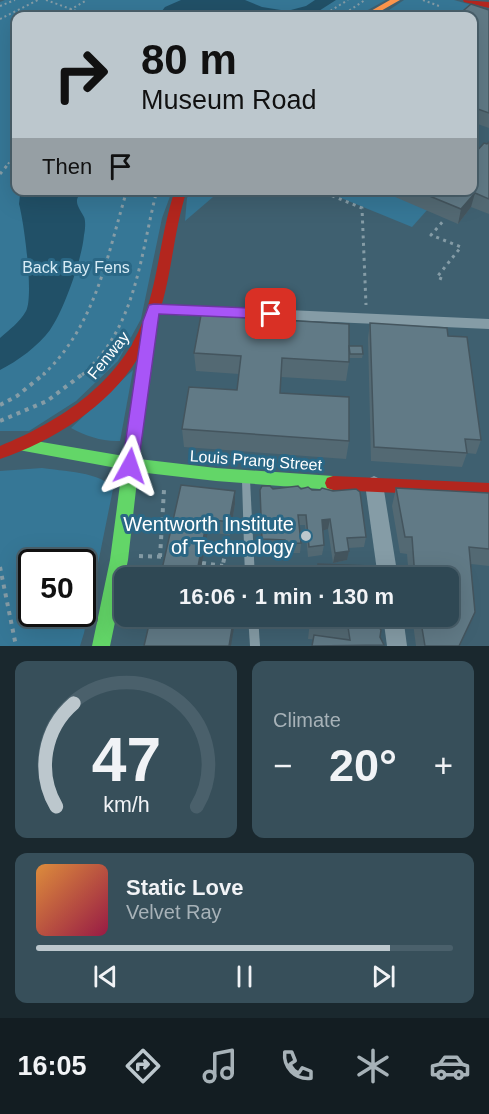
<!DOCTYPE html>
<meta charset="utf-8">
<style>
:root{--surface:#2f4854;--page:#374f5a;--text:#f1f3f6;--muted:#a7b2b8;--line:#4a606b;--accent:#bcc7cd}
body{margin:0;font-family:Helvetica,sans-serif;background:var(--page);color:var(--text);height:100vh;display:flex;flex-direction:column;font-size:22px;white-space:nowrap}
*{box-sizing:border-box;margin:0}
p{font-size:20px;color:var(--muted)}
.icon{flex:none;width:33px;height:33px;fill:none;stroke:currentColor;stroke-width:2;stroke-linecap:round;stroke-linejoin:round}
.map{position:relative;height:646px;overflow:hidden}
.panel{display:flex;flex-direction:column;gap:15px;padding:15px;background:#1a282e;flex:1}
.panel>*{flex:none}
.top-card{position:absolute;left:12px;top:12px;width:465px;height:183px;border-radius:12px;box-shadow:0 6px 24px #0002,0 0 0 2px var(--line);background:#bcc7cd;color:#111;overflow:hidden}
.speed{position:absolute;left:18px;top:549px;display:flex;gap:12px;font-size:30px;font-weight:700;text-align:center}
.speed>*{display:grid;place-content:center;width:78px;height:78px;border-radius:50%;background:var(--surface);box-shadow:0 6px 24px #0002,0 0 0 2px var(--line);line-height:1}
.speed .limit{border:3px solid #111;border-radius:9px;background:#fff;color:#111}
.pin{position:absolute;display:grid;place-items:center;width:51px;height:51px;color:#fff;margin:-26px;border-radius:12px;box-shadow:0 3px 9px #0006}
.me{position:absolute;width:66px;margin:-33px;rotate:5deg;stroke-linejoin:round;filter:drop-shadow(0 0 4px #0008)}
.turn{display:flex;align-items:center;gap:21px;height:126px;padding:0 30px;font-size:27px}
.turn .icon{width:78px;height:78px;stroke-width:2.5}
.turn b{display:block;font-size:42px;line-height:51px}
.then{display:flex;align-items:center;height:57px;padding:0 30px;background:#0003;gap:12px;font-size:22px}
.big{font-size:45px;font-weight:700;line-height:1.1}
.panel .tile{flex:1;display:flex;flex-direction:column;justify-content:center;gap:9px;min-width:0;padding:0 21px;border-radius:12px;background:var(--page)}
.panel .dial{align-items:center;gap:0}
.dial svg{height:156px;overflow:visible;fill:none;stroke:var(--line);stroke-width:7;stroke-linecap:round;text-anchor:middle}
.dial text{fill:var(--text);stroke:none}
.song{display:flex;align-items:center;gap:18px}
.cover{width:72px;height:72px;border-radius:9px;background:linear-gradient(135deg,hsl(30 70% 55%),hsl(340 70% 35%))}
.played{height:6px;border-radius:3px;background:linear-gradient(90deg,var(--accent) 85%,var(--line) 85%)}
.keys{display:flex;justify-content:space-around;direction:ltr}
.heat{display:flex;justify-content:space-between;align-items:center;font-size:33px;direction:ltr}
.panel .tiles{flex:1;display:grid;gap:15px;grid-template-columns:1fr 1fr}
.tile:last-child{grid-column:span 2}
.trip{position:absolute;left:114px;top:567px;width:345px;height:60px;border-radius:12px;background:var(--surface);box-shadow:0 6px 24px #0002,0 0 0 2px var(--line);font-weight:700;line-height:60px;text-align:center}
.tab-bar{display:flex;height:96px;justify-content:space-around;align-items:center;background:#131d22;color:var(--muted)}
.tab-bar .icon{width:42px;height:42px}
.tab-bar .on{color:var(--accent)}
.tab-bar b{font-size:27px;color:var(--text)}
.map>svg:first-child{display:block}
</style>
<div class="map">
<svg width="489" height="646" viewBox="0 0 489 646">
<rect width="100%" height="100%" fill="#3f6070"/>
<g fill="#367796" fill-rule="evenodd">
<polygon points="5,0 386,0 357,16 16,16 16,190 172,191 162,218 141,319 118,361 76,401 29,431 0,431 0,2"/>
<polygon points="404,0 454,0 489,10 472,16 380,16"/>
<polygon points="192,191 220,191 185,221 187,198"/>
<polygon points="324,191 381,191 428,209 412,227"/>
<path d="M133 370 120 441C103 442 86 436 71 428Z"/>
<path d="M42 468C60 471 104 472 113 489L84 633 80 646H0V471ZM32 562H82V614H32Z"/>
</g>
<g fill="#215067">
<polygon points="181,0 245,0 262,7 287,11 306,6 315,0 336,0 311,16 158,16 165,7"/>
<path d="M24 191H84C71 200 79 207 84 217 86 221 85 231 84 235 82 259 64 310 50 330 38 346 18 361 0 370V338C9 330 20 322 26 311 34 296 24 222 19 204L20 195Z"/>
</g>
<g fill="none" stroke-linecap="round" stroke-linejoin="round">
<g stroke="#859ca6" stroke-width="2" stroke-dasharray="2 3" stroke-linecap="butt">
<polyline points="46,0 90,16"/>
<polyline points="423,0 439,6"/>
<polyline points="0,6 15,0"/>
<polyline points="70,10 87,0"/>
<polyline points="322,16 348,0"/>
<polyline points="341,16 365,0"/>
<polyline points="0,19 38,0"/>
<polyline points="8,164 16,153"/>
</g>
<g stroke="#859ca6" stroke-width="3" stroke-dasharray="3 4.5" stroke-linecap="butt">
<polyline points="0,174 9,163"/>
<polyline points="318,190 362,208 366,305"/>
<polyline points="442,279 437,277 461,247 431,235 445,219"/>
<path d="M43 375C96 325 107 256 127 190"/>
<path d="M82 375C137 327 140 255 157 190"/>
</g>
<g stroke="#859ca6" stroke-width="4" stroke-dasharray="4 5" stroke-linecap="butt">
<polyline points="0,405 17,396 45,373"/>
<polyline points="0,421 47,401 84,373"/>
<polyline points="236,546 225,555 222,568 237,576"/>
<polyline points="139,556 168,557"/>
<polyline points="160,557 164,490"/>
<polyline points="202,563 223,566"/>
<polyline points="0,567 16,646"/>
</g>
<g fill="#859ca6" fill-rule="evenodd">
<polygon points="246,476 249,477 250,480 255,578 245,578 242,480 243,477"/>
<polygon points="248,616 258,616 260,646 250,646"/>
</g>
<g fill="#859ca6" fill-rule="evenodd">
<polygon points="154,304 489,319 489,329 154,314 147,309"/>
<polygon points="374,476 380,479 383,484 398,578 378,578 365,484 368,479"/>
<polygon points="383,616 403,616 407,646 387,646"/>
</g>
<polygon fill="#63d668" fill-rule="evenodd" points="137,407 142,409 144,413 139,459 216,468 333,476 339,478 341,483 339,488 333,490 216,481 138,472 128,560 110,646 92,646 110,560 122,469 24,451 19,450 16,445 19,440 24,439 124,456 130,413 132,409"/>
<polygon fill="#ff974d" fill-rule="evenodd" points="390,0 400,0 372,16 362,16"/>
<g fill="#b3261e" fill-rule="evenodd">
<polygon points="463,0 489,2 489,8 464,2"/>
<path d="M175 190H187C172 235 172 284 154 327L156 330 142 417 137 419 132 417 130 413 138 358C108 407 53 441 0 459V446C61 421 123 381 145 315 159 275 161 231 175 190Z"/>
<polygon points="333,476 489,483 489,497 333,490 327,488 325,483 327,478"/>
</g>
</g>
<g fill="#536973">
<polygon points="489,10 489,128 472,122 472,16"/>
<polygon points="489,142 489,214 471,207 458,224 379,190 472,190 475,153"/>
<polygon points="370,323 448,336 481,440 476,454 467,453 462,467 371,461 368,338"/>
<polygon points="349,346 363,354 362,358 349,358"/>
<polygon points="194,353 349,362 346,381 281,377 280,393 349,441 346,459 184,447 182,429 237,390 239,374 196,371"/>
<polygon points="181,485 235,491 235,504 230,535 208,532 199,577 160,578"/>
<polygon points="396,488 489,493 489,566 471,564 459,646 416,646 412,616 448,616 448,578 409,578 407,554 400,553 392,506"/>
<polygon points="273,489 366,537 364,547 349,548 347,560 333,563 328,529 323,530 324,545 322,555 308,557 305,525 299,525 301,543 300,553 285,553 284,550 262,549 260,490"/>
<polygon points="305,616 376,616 376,622 380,637 384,645 308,639 310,621 305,619"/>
</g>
<g fill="#44555e">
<polygon points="475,193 471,207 458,224 461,209"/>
<polygon points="235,491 235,504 230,535 229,522"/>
<polygon points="207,519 208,532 199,578 196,578"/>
<polygon points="330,519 328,529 321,531 322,520"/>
<polygon points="349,551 347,560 333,563 335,553"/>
<polygon points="234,616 236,616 231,646 229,646"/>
</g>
<g fill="#617a86" stroke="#44555e" stroke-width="1.5">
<polygon points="471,4 489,10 489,113 472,107 472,25 475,23 472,23 472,16 457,16"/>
<polygon points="489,142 489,199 475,193 461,209 415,190 472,190 472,153 475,153 484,143 487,144"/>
<polygon points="201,315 349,324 349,362 282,358 280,393 349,397 349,441 182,429 189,387 237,390 241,356 194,353"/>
<polygon points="370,323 447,328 448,336 467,337 481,440 465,439 467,453 374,447"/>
<polygon points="349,346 362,346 363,354 350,354"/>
<polygon points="181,485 235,491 229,522 207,519 196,577 203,578 160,578"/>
<polygon points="262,486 270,486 273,489 298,486 301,489 308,487 312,490 320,490 322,488 333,491 356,489 360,492 366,537 347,538 349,551 335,553 330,519 322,520 324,545 309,547 306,515 298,515 301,543 286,544 285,540 262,539 260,490"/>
<polygon points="396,488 489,493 489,549 469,547 475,612 459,646 425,646 420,616 448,616 448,578 415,578 412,537 405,537"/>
<polygon points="318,564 371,566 372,578 319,578"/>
<polygon points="151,616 234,616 229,646 144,646"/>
<polygon points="311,616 376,616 376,622 381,630 380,637 384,645 312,646 314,635 350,640 348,627 310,624"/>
</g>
<polygon fill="#a855f7" stroke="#6d37a1" stroke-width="1.5" points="154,304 271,309 278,314 271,319 159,314 138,466 136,471 130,472 125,471 122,466 143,321 149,305"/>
<circle fill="#bcc7cd" stroke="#2a6785" stroke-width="2" cx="306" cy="536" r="6"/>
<g text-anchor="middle" stroke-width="6" stroke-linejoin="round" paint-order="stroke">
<g font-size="16" fill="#d8ecf6" stroke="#2a6785">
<text x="76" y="273">Back Bay Fens</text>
</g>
<g font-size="16" fill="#fff" stroke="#2a6785">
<text transform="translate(108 355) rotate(-51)" y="6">Fenway</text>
<text transform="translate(256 460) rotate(4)" y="6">Louis Prang Street</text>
</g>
<g font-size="20" fill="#fff" stroke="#2a6785" text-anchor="end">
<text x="294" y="531">Wentworth Institute<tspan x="294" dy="23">of Technology</tspan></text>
</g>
</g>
</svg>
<div class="speed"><div class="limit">50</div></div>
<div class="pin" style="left:271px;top:314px;background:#d93025"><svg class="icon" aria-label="arrive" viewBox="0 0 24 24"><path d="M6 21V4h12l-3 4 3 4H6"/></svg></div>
<svg class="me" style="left:130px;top:466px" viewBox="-20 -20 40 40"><path d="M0-17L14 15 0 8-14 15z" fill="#a855f7" stroke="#fff" stroke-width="4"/></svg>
<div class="trip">16:06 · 1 min · 130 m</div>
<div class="top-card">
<div class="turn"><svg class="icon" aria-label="right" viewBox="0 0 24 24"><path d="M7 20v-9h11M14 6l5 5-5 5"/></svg><div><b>80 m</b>Museum Road</div></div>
<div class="then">Then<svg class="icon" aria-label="arrive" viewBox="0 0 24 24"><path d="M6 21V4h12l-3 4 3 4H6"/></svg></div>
</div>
</div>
<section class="panel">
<div class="tiles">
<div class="tile dial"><svg viewBox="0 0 100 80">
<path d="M14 69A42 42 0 1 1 86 69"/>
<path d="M14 69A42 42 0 0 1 23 16" stroke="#bcc7cd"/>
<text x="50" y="56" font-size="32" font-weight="700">47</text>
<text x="50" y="72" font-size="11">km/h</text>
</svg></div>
<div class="tile"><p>Climate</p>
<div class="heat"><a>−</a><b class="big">20°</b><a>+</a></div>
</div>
<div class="tile">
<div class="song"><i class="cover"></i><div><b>Static Love</b><p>Velvet Ray</p></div></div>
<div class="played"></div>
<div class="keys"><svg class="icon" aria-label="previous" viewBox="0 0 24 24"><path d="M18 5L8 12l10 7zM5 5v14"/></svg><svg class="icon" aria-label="pause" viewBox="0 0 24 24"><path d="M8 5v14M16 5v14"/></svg><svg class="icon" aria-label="next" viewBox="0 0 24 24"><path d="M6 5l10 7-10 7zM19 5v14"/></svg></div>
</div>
</div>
</section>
<nav class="tab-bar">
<b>16:05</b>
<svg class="icon on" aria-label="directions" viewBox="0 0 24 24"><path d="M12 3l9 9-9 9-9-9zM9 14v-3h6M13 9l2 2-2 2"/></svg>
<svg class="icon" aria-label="music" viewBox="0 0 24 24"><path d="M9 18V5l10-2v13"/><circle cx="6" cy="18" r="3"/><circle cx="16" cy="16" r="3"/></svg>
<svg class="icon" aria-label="phone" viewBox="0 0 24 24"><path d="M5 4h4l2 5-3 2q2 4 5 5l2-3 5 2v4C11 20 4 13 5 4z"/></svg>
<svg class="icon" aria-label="climate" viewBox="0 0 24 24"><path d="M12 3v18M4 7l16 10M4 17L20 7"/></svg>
<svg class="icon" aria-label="car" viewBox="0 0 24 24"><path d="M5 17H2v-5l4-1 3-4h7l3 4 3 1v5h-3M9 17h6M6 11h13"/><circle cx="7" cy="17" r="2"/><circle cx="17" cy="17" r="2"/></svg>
</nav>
